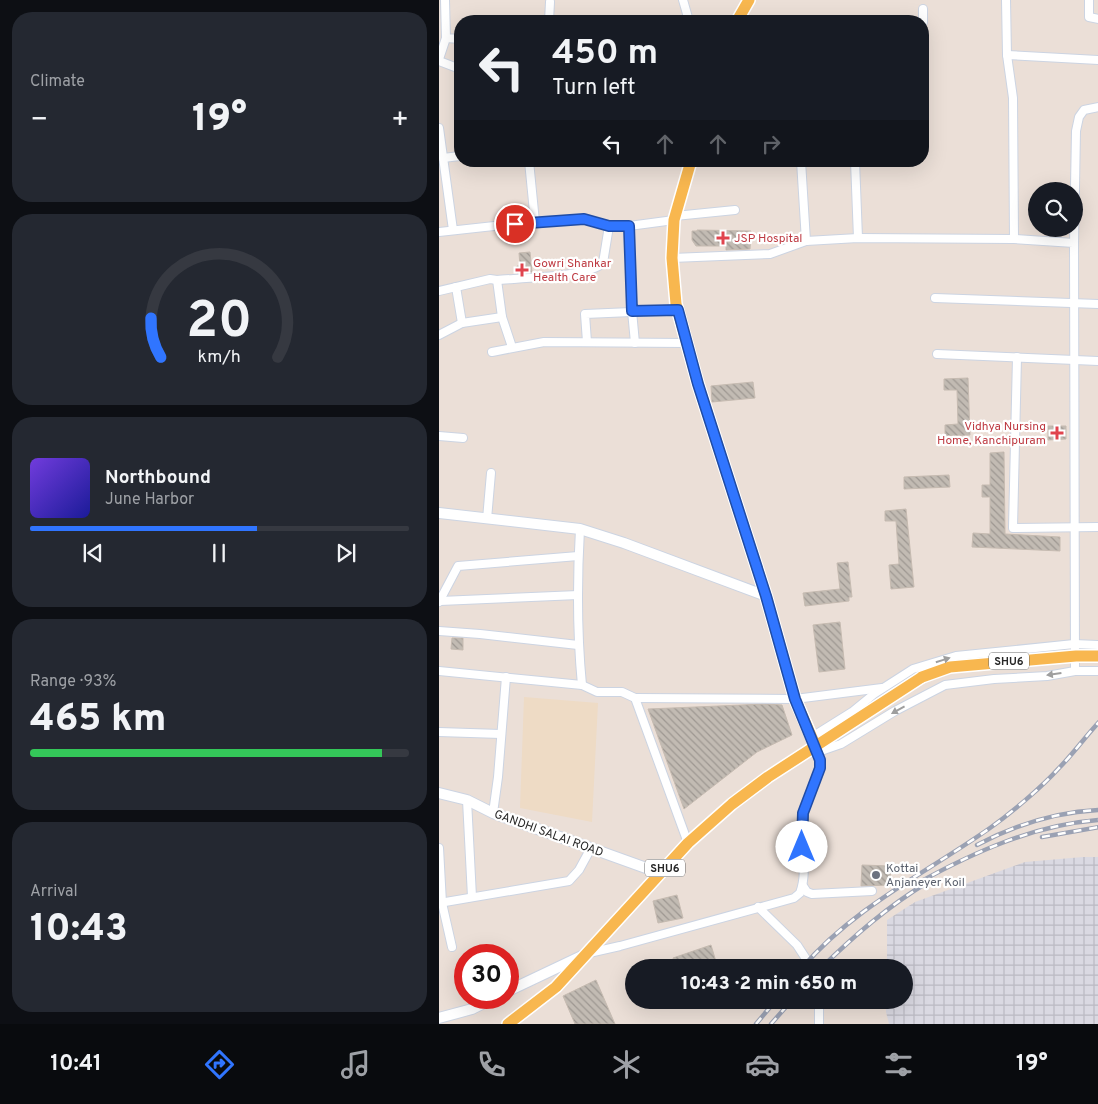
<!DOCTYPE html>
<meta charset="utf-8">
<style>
:root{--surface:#171b24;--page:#242831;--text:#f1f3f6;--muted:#9ea1a6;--line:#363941;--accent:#3075ff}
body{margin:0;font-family:Overpass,sans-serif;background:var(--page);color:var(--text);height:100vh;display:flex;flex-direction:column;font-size:19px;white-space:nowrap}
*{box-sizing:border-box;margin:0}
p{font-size:16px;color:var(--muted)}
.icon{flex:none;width:28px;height:28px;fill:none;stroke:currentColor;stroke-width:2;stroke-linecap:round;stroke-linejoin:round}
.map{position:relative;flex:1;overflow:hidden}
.details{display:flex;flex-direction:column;gap:12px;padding:12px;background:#0d0f14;width:439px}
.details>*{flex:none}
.top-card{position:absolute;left:15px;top:15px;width:475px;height:152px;border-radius:20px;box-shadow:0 5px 20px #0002;background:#171b24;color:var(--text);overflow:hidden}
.fabs{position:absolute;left:589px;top:182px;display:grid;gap:10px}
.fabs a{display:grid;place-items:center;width:55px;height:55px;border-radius:50%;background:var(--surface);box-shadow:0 5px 20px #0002;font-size:25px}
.speed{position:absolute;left:15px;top:944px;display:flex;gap:10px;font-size:25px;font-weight:700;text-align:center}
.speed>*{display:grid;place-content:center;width:65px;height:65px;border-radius:50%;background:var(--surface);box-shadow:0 5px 20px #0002;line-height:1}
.speed .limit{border:8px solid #d22;background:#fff;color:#111}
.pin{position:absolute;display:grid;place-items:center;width:42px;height:42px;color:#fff;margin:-21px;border:2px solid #fff;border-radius:50%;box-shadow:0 1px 5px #0007}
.me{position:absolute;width:55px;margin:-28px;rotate:0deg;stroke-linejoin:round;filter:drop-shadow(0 0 4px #0008)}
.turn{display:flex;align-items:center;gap:18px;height:105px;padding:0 15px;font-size:22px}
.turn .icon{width:65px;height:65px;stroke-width:2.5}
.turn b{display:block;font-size:35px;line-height:42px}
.lanes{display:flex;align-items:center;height:48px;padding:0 15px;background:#0003;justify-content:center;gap:25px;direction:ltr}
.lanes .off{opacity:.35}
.big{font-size:38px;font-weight:800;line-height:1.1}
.details .tile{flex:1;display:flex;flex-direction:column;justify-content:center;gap:8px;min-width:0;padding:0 18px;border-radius:20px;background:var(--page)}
.details .dial{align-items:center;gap:0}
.dial svg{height:130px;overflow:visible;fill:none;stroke:var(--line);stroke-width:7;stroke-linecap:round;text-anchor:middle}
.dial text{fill:var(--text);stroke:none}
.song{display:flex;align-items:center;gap:15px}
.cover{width:60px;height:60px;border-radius:8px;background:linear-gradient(135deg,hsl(260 70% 55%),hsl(240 70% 35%))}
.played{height:5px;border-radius:2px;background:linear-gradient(90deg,var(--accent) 60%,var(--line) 60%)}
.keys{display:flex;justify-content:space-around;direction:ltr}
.heat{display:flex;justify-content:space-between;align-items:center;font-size:28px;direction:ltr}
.charge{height:8px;border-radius:4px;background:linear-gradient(90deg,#34c759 93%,var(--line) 0)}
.trip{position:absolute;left:186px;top:959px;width:288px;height:50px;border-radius:25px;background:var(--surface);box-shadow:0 5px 20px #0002;font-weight:800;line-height:50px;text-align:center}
.menu{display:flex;height:80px;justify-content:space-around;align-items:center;background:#090b0e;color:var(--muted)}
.menu .icon{width:35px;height:35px}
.menu .active{color:var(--accent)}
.menu b{font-size:22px;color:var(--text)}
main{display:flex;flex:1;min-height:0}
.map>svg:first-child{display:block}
</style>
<main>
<section class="details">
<div class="tile"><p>Climate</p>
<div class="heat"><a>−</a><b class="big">19°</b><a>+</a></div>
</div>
<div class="tile dial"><svg viewBox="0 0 100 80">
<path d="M14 69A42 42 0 1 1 86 69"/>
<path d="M14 69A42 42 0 0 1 8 45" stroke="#3075ff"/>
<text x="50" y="56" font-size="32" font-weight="700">20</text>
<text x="50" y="72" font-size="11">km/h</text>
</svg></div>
<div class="tile">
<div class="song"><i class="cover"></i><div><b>Northbound</b><p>June Harbor</p></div></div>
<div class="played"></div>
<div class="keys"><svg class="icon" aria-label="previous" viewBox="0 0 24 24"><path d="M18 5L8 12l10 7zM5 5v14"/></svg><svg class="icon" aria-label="pause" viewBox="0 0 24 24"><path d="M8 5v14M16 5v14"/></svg><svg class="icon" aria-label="next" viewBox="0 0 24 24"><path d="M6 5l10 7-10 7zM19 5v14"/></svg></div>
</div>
<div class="tile"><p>Range · 93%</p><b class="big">465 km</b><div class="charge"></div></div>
<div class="tile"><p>Arrival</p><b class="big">10:43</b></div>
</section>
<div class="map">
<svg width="660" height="1024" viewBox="0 0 660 1024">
<defs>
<pattern id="industrial-grid" width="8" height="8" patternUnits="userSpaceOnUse" patternTransform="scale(1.25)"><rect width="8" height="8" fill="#dad9e2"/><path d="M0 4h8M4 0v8" fill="none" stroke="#bbbac2"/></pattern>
<pattern id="building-back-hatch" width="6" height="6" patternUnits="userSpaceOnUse" patternTransform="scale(1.25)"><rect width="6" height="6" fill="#c2bbb3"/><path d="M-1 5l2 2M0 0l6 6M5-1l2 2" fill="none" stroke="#9e9892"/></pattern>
</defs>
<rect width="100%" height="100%" fill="#ebdfd7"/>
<polygon fill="url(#industrial-grid)" points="644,857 659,857 659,1024 450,1024 447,1012 447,1000 465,1000 465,968 448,967 448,920 476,902 586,862"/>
<polygon fill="#eedbc5" points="85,697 159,703 153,822 81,808"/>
<g fill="url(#building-back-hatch)" stroke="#c6bbb1">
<polygon points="258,230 312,231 311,249 287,250 287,246 257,246 253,240 253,231 258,231"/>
<polygon points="91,252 93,272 78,273 78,266 81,266 80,253"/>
<polygon points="529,378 531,435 506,436 506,425 519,424 518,390 505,390 505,379"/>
<polygon points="314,382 316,398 273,402 272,386"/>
<polygon points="609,426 627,426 627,439 609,440"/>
<polygon points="565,452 566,534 621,537 621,551 533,547 534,533 551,534 551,497 543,497 543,485 551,485 551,453"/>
<polygon points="510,475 511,487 465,489 465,477"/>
<polygon points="467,509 475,587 452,589 450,565 460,564 457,521 446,521 446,511"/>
<polygon points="409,562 413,597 410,597 410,601 366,606 364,593 401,589 398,563"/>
<polygon points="401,622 406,669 380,672 374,625"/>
<polygon points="13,638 24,638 24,650 12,649"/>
<polygon points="327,704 343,705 353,735 318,752 245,809 209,709"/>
<polygon points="423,865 451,866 452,885 422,886"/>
<polygon points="238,895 244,918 219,923 214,901"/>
<polygon points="272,945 278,965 269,968 237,968 234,958"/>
<polygon points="157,980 176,1024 136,1024 124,996"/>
</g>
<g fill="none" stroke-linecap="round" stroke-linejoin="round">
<defs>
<g id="street">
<polyline points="6,0 7,38 21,39"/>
<polyline points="244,0 250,21"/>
<polyline points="567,0 568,55 574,98 575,239"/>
<polyline points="650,0 650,17 660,19"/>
<polyline points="110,21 111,2"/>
<polyline points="484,22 484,9"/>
<polyline points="568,55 660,60"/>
<polyline points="0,59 7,38"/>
<polyline points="0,61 21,69"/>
<polyline points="0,128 14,230"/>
<polyline points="4,158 21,156"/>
<polyline points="90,161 96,222"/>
<polyline points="362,161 367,241"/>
<polyline points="416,161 419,238"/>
<polyline points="236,216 296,210"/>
<polyline points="190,226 193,311 196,343"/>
<polyline points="0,232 100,221 145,219 170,226 190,226 235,220"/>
<polyline points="635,243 637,131 640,117 645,110 660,107"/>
<polyline points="233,258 331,254 367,241 419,238 575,239 635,243 636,671 608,676 555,679 506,685 456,711 402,744 379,752"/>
<polyline points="58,280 63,317 73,347"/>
<polyline points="17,287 23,323"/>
<path d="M0 291 51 279 58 280C81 278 150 277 164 263L170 226"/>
<polyline points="496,298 660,304"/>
<polyline points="0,335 23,323 63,317"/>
<polyline points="148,342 146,314 239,310"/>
<polyline points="53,352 105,342 248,343"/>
<polyline points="498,354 660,361"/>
<polyline points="578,357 574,528 660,527"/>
<polyline points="0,436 24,438"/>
<polyline points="48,519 52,473"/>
<path d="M141 529C138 581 138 633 143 685L158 692H183L196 698 249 843"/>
<polyline points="1,601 139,595"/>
<polyline points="0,602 19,566 139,556"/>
<polyline points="0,631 41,634 139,645"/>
<polyline points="0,671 143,685"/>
<polyline points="636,671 660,671"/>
<polyline points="196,698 356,699 443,688"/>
<polyline points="0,732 62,734"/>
<polyline points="373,737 413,712 435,694 474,669 517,656 635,644 660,645"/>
<polyline points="28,800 33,897"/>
<polyline points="54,813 59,777 67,677"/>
<polyline points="0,848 3,903 13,947"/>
<polyline points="364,886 368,892 373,894 433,891"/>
<polyline points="0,903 130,881 140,870 152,848"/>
<polyline points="319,907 358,945 373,968"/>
<path d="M150 953 181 946 355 898 361 893C370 869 360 841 363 816 367 790 388 777 377 749"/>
<polyline points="380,1000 380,1024"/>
</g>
<g id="secondary">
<polyline points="0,513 141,529 185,543 327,596"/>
<polyline points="0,793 28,800 54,813 221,873"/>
<polyline points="69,991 147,954"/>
<polyline points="0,1018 33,1009 55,998"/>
</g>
<g id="primary">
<polyline points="298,21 310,0"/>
<polyline points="252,161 235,220 233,258 237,304 259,384 327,596 356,699 377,747"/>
<polyline points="69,1024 117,987 249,843 293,804 329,777 483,677"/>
</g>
</defs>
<use href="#street" stroke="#ccd4e2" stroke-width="10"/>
<use href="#secondary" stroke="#ccd4e2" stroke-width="12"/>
<use href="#primary" stroke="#fff" stroke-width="14"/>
<use href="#street" stroke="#fff" stroke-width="8"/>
<use href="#secondary" stroke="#fff" stroke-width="10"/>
<use href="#primary" stroke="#f8b74f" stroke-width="11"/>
<defs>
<g id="rail">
<polyline points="603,837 660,827"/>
<path d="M538 845C576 825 617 812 660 810"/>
<path d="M479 883C535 852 595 825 660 820"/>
<path d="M363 968C415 907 487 873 551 828 572 813 602 788 620 768 634 754 646 737 660 722"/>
<path d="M382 968C416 935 448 907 489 882"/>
<polyline points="317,1024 337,1000"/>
<polyline points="332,1024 353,1000"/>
</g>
</defs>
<use href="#rail" stroke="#9aa1b3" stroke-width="4.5"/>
<use href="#rail" stroke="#fff" stroke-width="2.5" stroke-dasharray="8" stroke-linecap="butt"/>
<defs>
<polyline id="primary-bridge" points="483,677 511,667 637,656 660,656"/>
</defs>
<use href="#primary-bridge" stroke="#fff" stroke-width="14" stroke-linecap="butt"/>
<use href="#primary-bridge" stroke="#f8b74f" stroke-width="11"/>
</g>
<defs><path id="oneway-solid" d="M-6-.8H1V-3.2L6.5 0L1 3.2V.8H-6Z" transform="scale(1.25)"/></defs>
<g fill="#9e9e9e">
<use href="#oneway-solid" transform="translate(504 660) rotate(-17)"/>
<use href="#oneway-solid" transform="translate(615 674) rotate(172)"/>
<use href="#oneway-solid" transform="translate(459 710) rotate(151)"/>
</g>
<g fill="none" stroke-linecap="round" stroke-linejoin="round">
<defs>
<polyline id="route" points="76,224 145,219 170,226 190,226 193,311 239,310 259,384 327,596 356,699 381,760 381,768 364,813 363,847"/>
</defs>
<use href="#route" stroke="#1f4ca6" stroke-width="12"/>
<use href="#route" stroke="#3075ff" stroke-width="9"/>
</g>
<g fill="#e0444e" stroke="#fff" stroke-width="2">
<path d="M281.5 230.5h5v5h5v5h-5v5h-5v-5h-5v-5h5z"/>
<path d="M80.5 262.5h5v5h5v5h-5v5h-5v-5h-5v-5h5z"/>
<path d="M615.5 425.5h5v5h5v5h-5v5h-5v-5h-5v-5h5z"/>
</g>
<circle fill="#6b7280" stroke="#fff" stroke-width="2" cx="437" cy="875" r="5"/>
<g text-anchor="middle" stroke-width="4.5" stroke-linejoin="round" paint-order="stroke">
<g fill="#fff" stroke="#686868" stroke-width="1">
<rect x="550" y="652.5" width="40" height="17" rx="4"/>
<rect x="206" y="859.5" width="40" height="17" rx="4"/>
</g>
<g font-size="11" font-weight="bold" fill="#272727">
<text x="570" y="665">SHU6</text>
<text x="226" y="872">SHU6</text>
</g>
<g font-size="12" fill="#be3a42" stroke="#fff" text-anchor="start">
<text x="295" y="242">JSP Hospital</text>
<text x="94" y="267">Gowri Shankar<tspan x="94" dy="14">Health Care</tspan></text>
<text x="607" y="430" text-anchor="end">Vidhya Nursing<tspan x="607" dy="14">Home, Kanchipuram</tspan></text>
</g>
<g font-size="12" fill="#272727" stroke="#fff">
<text transform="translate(110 833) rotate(20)" y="4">GANDHI SALAI ROAD</text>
</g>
<g font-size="12" fill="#5b616d" stroke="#fff" text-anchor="start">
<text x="447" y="872">Kottai<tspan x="447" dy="14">Anjaneyer Koil</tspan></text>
</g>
</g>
</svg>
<div class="fabs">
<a><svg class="icon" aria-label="search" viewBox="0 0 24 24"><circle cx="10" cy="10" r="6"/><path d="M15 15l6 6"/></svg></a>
</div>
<div class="speed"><div class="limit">30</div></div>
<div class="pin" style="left:76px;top:224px;background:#d93025"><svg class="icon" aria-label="arrive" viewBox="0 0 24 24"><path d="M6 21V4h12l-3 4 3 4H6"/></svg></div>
<svg class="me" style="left:363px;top:847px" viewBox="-20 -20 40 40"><circle r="19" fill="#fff"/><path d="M0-13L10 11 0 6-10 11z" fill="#3075ff"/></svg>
<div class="trip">10:43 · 2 min · 650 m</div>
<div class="top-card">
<div class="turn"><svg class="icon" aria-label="left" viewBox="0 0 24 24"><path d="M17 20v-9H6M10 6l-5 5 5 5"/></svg><div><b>450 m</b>Turn left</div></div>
<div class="lanes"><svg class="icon" aria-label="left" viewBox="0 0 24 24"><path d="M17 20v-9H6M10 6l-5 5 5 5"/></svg><svg class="icon off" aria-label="ahead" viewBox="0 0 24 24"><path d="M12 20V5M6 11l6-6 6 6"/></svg><svg class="icon off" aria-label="ahead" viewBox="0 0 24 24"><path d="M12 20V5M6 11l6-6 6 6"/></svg><svg class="icon off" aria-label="right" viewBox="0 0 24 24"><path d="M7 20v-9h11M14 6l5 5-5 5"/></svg></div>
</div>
</div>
</main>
<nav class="menu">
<b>10:41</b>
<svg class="icon active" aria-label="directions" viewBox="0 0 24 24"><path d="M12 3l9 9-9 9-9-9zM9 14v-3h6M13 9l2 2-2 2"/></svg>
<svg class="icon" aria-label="music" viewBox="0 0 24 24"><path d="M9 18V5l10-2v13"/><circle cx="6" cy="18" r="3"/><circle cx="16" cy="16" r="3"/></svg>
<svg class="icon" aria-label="phone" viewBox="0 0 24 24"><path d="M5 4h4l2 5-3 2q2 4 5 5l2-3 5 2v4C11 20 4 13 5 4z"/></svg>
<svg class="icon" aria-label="climate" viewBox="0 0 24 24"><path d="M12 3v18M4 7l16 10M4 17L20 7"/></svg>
<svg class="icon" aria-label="car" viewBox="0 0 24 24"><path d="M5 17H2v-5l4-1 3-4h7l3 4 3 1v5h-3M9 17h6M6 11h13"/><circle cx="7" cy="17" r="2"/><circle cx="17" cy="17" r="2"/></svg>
<svg class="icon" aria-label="filters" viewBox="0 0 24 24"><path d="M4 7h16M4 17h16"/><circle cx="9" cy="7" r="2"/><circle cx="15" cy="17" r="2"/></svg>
<b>19°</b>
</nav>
